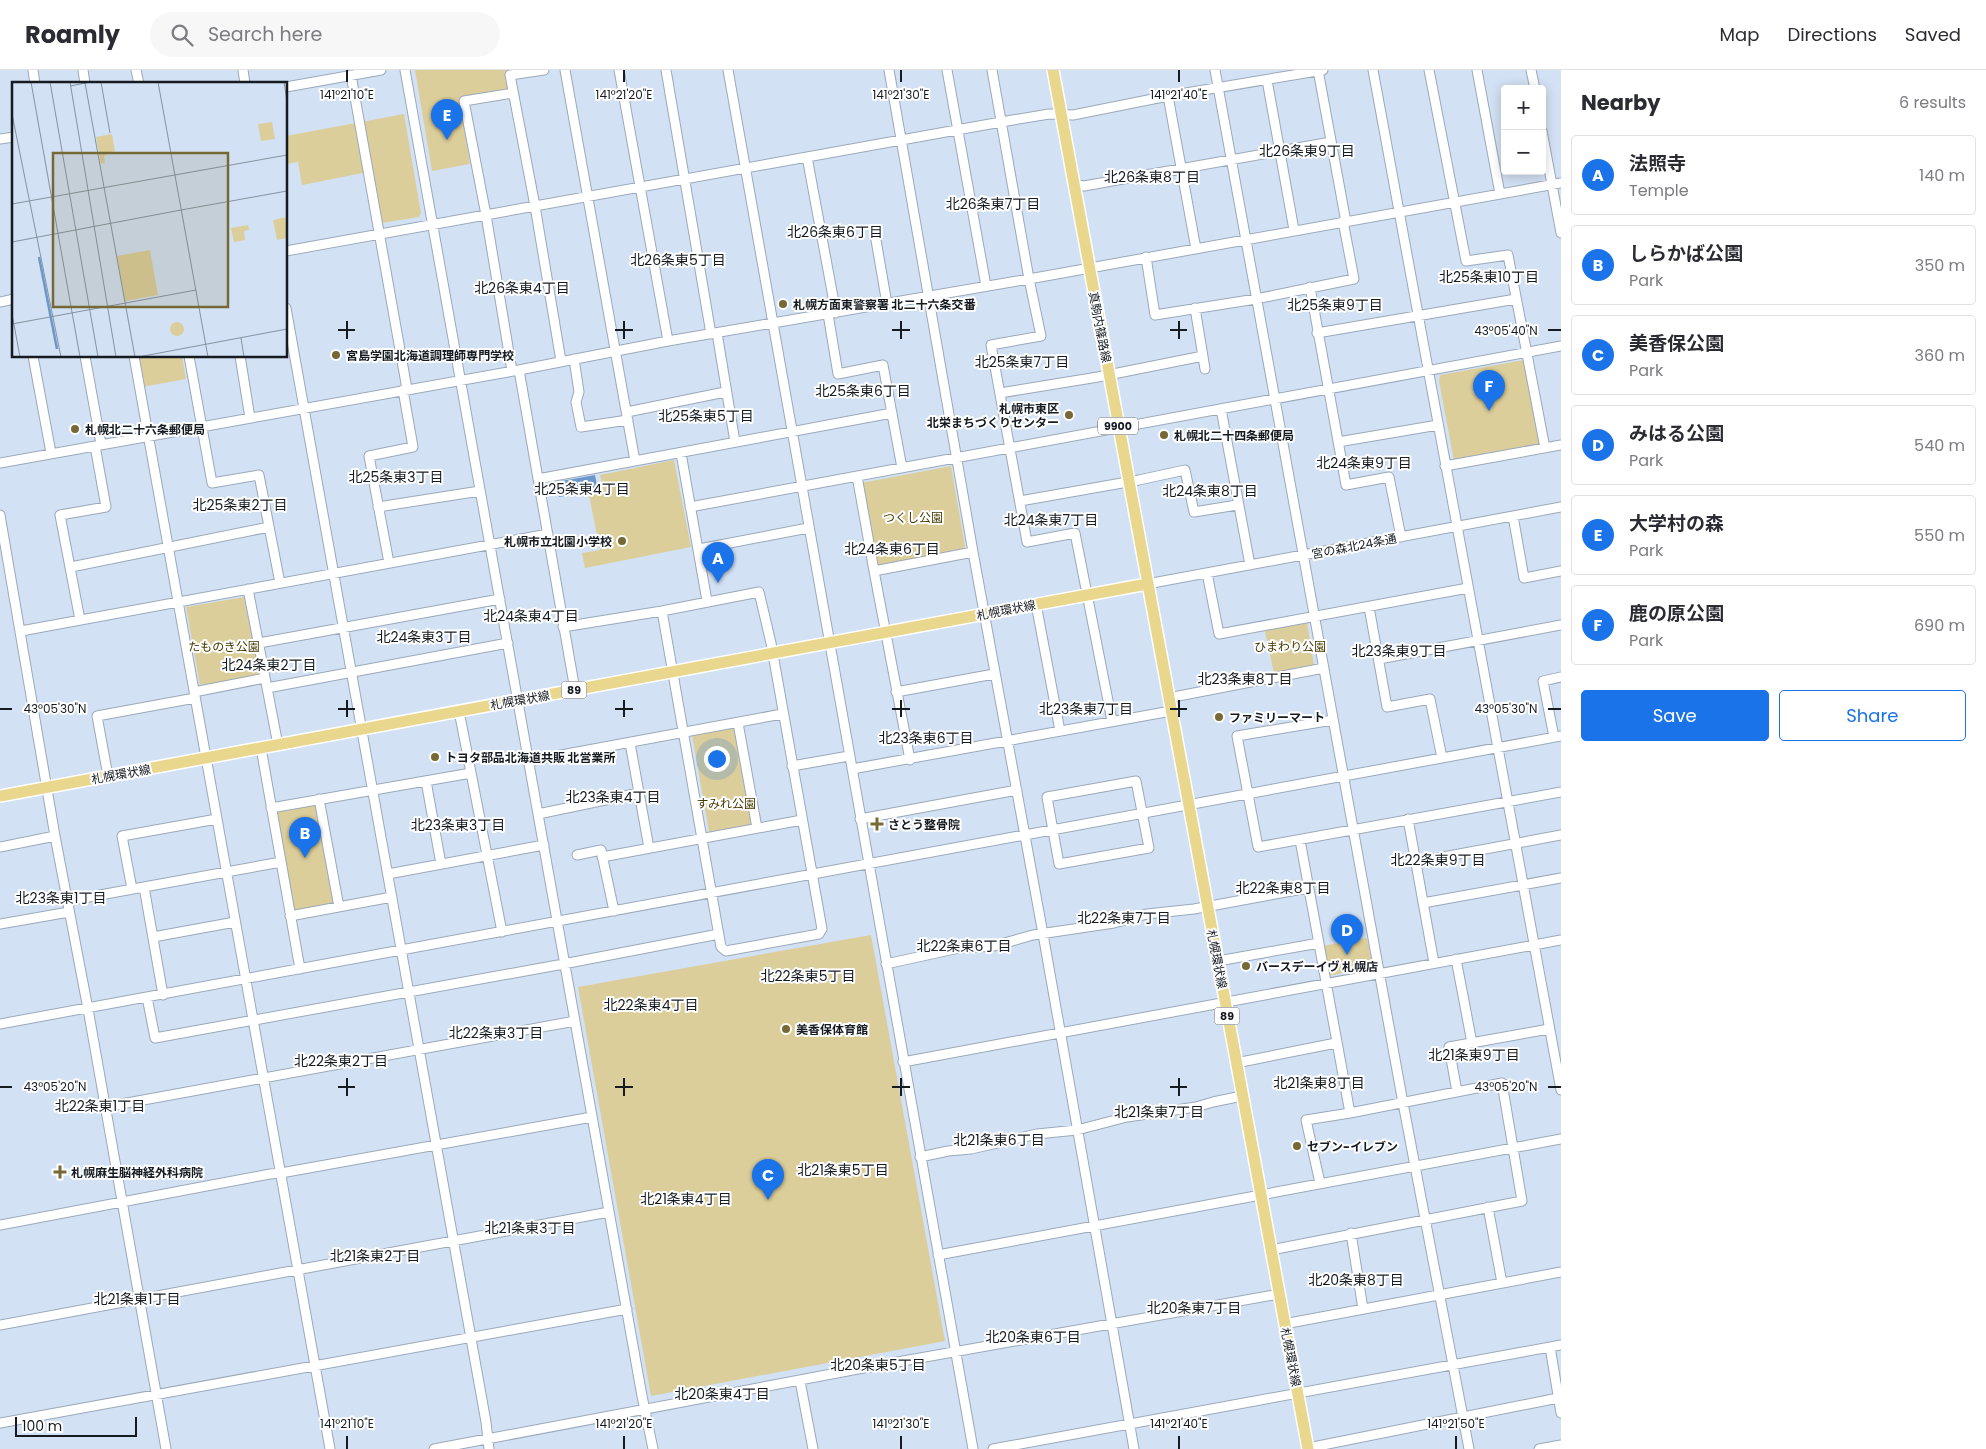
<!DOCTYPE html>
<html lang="en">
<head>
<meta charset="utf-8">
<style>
	body { margin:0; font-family:Poppins,"Noto Sans JP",sans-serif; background:#f7f7f7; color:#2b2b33 }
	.controls { position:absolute; right:15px; top:15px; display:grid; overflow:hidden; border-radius:5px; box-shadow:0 2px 12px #0003 }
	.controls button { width:45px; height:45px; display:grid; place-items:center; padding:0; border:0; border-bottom:1px solid #e1e1e2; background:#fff; color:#2b2b33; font:25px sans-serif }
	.scale { position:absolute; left:15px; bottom:12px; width:122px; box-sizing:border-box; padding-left:5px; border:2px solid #151b21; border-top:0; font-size:14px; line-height:18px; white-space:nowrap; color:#151b21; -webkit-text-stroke:4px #fff; paint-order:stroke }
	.you { position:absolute; left:716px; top:688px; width:18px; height:18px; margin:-12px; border:4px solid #fff; border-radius:50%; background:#1a73e8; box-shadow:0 0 0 8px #1a73e833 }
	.badge { display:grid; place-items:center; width:32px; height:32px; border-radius:50%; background:#1a73e8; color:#fff; font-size:16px; font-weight:700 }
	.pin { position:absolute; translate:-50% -41px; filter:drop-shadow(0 1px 2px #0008) }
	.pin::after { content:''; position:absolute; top:26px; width:18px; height:15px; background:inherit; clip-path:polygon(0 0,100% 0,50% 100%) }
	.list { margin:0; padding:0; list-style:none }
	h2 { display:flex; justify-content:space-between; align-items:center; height:65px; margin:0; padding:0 20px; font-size:21px }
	h2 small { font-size:16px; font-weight:400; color:#7c7c81 }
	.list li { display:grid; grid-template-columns:32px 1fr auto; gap:15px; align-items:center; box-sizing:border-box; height:80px; margin:0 10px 10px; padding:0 10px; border:1px solid #e1e1e2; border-radius:5px }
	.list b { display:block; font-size:19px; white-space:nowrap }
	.list p { margin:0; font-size:16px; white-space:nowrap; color:#7c7c81 }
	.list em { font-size:16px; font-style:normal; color:#7c7c81 }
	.actions { display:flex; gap:10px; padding:15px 20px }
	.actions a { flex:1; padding:11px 0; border:1px solid #1a73e8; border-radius:5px; text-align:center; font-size:18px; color:#1a73e8 }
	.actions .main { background:#1a73e8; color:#fff }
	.icon { flex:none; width:28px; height:28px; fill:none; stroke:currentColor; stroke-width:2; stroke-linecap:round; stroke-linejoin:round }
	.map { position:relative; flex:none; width:1561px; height:1379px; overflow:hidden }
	header { display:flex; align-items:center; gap:30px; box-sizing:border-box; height:70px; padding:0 25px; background:#fff; border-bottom:1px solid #e1e1e2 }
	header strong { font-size:24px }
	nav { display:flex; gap:28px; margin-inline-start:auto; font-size:18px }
	.search { width:350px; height:45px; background:#f7f7f7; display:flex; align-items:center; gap:12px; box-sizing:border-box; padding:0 18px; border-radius:28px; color:#7c7c81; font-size:19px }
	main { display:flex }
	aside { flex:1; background:#fff }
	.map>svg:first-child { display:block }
	.green { fill:#dcce9a }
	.water { fill:#6b97cb }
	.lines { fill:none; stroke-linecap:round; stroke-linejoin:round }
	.minor-casing { stroke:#9aa9ba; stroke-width:11 }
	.major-casing { stroke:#fff; stroke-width:14 }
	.minor { stroke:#fff; stroke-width:9 }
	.major { stroke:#ead78e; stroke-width:11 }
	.ticks { fill:none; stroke:#151b21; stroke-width:2 }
	.poi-dot { fill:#766936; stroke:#fff; stroke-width:2 }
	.labels { text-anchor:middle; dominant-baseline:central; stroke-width:4; stroke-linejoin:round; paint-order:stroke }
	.shield { fill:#fff; stroke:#5b5f64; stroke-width:1 }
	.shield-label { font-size:11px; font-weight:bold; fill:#151b21 }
	.poi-label { font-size:12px; font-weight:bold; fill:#151b21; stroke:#fff; text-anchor:start }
	.street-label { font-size:12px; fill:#151b21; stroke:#fff }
	.park-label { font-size:12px; fill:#463900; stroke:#fff }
	.neighbourhood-label { font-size:14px; fill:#151b21; stroke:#fff }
	.inset-river { fill:none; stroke:#6b97cb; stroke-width:2.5 }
	.inset-road { fill:none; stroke:#8692a0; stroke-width:1 }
	.view { fill:#766936; fill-opacity:0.15; stroke:#766936; stroke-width:2.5 }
	.inset-edge { fill:none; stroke:#151b21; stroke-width:2.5 }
	.ticks-label { font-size:12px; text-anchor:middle; fill:#151b21; stroke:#fff; stroke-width:4; stroke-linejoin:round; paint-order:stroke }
</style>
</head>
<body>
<header>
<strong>Roamly</strong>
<div class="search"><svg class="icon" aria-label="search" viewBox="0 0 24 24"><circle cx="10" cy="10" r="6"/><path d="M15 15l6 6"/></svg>Search here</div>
<nav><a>Map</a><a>Directions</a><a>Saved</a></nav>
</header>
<main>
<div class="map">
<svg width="1561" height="1379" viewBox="0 0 1561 1379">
	<rect width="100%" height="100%" fill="#d2e1f4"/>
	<!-- green -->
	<path class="green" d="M 415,0 L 507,0 L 510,16 L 507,20 L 459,28 L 470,94 L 432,101 Z
		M 404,44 L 421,143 L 419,147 L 382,153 L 373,101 L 302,115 L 298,92 L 286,94 L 286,66 Z
		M 136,286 L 182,286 L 186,309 L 142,317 Z
		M 1524,290 L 1541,372 L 1539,375 L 1454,391 L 1439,311 L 1440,305 Z
		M 674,390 L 691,477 L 585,498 L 582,483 L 600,480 L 589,425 L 604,422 L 600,405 Z
		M 951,396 L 965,476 L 962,482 L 876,498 L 861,413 Z
		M 244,527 L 260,606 L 200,615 L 186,537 Z
		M 1307,552 L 1314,596 L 1274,603 L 1264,557 Z
		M 730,657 L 734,659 L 751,752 L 750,755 L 709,762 L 692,665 Z
		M 316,733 L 335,835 L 293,842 L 275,740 Z
		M 871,865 L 945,1271 L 651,1326 L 578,917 Z
		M 1367,868 L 1372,893 L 1368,898 L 1327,906 L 1322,876 Z"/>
	<!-- water -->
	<path class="water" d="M 595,405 L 598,420 L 559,427 L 556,412 Z"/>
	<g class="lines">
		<!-- minor casing -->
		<g class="minor-casing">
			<path id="minor" d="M 33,0 L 35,14
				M 83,0 L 85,14
				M 136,0 L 139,14
				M 243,0 L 245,14
				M 405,0 L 642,1326 L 653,1379
				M 544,0 L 510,5 L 535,136 L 561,291
				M 565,0 L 635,391
				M 619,0 L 668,271
				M 666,0 L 711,264
				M 728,0 L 973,1379
				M 889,0 L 973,482 L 1043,864 L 1134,1379
				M 947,0 L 986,216
				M 992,0 L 1029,209 L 1041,266 L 991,275 L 1027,472 L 1075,463 L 1112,651
				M 1215,0 L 1403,1033 L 1469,1379
				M 1318,0 L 1346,152
				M 1373,0 L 1561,1020
				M 1429,0 L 1466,191 L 1508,185 L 1545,378
				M 1477,0 L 1500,124
				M 1531,0 L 1535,19
				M 351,5 L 407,319
				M 1267,10 L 1294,160
				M 286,17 L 381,0
				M 1168,26 L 1196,179
				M 1542,61 L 1561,163
				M 0,69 L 14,67
				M 807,87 L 836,243
				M 1073,114 L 1084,116 L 1331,72
				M 876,170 L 887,234
				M 286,181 L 1001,52 L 1049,44 L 1073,45 L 1168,26 L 1323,0
				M 1146,187 L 1155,245 L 1256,229 L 1354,209 L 1343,151
				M 1310,217 L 1346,415 L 1389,407 L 1401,467
				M 0,232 L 14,229
				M 286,238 L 486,1352 L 489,1379
				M 1195,238 L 1205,299
				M 828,244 L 838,304 L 883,295 L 902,398
				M 717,263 L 735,372
				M 1317,263 L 1516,229
				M 33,286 L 51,383
				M 85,286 L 101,374
				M 134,286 L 330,1379
				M 189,286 L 212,413 L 259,405 L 280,513
				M 240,286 L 250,348
				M 574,289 L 579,322 L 576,332 L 581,357 L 628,350
				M 519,300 L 575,620
				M 512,301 L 486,145 L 464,31 L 513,23
				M 1000,323 L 1098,307 L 1203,286
				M 1221,339 L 1250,495
				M 627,342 L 725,322
				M 1338,372 L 1438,355
				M 681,383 L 707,531
				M 0,393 L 519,300 L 668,271 L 1029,209 L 1561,113
				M 1445,396 L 1561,375
				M 857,406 L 874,501 L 973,482
				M 538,409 L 892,343
				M 1020,431 L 1139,410 L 1185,400 L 1194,442 L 1237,435
				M 378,437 L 480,421
				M 690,437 L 1561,276
				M 0,445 L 55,766 L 88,939 L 166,1379
				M 1513,446 L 1524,508 L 1561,501
				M 699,479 L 808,458
				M 389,493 L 369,386 L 413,377 L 403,320
				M 71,497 L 269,457
				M 874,501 L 910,690
				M 1207,503 L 1219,564 L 1468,518
				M 1147,514 L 1561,437
				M 248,519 L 278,675
				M 1036,534 L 1060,661
				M 1369,537 L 1387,637 L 1430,629 L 1442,688
				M 80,550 L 60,445 L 106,437 L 95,376
				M 563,557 L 662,541 L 759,522 L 771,573 L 822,859 L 819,864 L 726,881 L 721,877 L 662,541
				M 21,561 L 548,464
				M 259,573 L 500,529
				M 1379,589 L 1561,555
				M 267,618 L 508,573
				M 194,622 L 265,608
				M 896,622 L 994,604
				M 1168,628 L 1324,598
				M 459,641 L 502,862
				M 1333,650 L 1237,666 L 1258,777 L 1561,722
				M 738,653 L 757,758
				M 1554,667 L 1543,611 L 1561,607
				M 630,673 L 649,778
				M 261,678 L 300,899
				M 529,691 L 782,644
				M 792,696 L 849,686
				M 852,699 L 1171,641
				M 108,706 L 97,646 L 195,628
				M 426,711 L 441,794
				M 1136,711 L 1149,778 L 1059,794 L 1047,727 Z
				M 319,729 L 339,837
				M 271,738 L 471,703
				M 538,744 L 639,723
				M 860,749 L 1017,720
				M 1408,749 L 1434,893
				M 0,777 L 55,766
				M 577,785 L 601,780 L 614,841
				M 602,787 L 802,750
				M 1416,792 L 1561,765
				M 388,804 L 544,775
				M 144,817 L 163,925
				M 132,819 L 122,766 L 217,749
				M 67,831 L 281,792
				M 1423,833 L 1561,808
				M 290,846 L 392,827
				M 0,854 L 69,842
				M 153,867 L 235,852
				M 1456,889 L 1472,973
				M 1218,891 L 1319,873
				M 886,894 L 959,878 L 994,876 L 1033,865 L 1114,853 L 1147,844 L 1194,839 L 1308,818
				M 147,927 L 155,968 L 558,895 L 719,864
				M 0,954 L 1561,666
				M 903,992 L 1561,870
				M 1236,993 L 1336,973
				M 1457,1022 L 1449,977 L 1549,959
				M 105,1037 L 575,951
				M 920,1087 L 948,1081 L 971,1079 L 1037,1064 L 1077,1060 L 1127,1047 L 1196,1037 L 1213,1032 L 1242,1026
				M 1320,1113 L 1306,1050 L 1350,1043
				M 1488,1137 L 1502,1213
				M 0,1155 L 270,1104 L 281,1103 L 592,1047
				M 1351,1163 L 1363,1239
				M 1271,1180 L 1522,1131 L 1502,1013 L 1350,1043 L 1300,770
				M 938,1185 L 1561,1069
				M 1284,1254 L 1561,1202
				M 0,1255 L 609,1142
				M 1550,1277 L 1561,1343
				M 800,1311 L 813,1379
				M 0,1353 L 627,1239
				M 1308,1378 L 1558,1328
				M 434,1379 L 858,1299 L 1279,1224
				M 993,1379 L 1561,1275
				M 1539,1379 L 1561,1375"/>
		</g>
		<!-- major casing -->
		<g class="major-casing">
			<path id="major" d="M 1053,0 L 1308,1379
				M 0,726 L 1147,514"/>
		</g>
		<!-- minor -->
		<use href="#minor" class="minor"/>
		<!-- major -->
		<use href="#major" class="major"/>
	</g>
	<!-- ticks -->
	<path class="ticks" d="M 347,0 L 347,12M 624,0 L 624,12M 901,0 L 901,12M 1179,0 L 1179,12M 347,251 L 347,269M 624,251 L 624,269M 901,251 L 901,269M 1179,251 L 1179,269M 338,260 L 355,260M 615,260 L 633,260M 892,260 L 910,260M 1170,260 L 1187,260M 1548,260 L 1561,260M 347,630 L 347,647M 624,630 L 624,647M 901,630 L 901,647M 1179,630 L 1179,647M 0,639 L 12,639M 338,639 L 355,639M 615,639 L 633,639M 892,639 L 910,639M 1170,639 L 1187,639M 1548,639 L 1561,639M 347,1008 L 347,1026M 624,1008 L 624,1026M 901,1008 L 901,1026M 1179,1008 L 1179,1026M 0,1017 L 12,1017M 338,1017 L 355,1017M 615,1017 L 633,1017M 892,1017 L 910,1017M 1170,1017 L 1187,1017M 1548,1017 L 1561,1017M 347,1366 L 347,1379M 624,1366 L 624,1379M 901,1366 L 901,1379M 1179,1366 L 1179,1379M 1456,1366 L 1456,1379"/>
	<!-- markers -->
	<g class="poi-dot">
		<circle cx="783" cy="234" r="5"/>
		<circle cx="336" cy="285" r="5"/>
		<circle cx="1069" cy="345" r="5"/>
		<circle cx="75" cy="359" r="5"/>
		<circle cx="1164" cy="365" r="5"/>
		<circle cx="622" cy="471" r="5"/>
		<circle cx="1219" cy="647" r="5"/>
		<circle cx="435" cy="687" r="5"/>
		<path d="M874.5 746.5h5v5h5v5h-5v5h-5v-5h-5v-5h5z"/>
		<circle cx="1246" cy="896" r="5"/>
		<circle cx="786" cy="959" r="5"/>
		<circle cx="1297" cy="1076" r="5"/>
		<path d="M57.5 1094.5h5v5h5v5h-5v5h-5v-5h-5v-5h5z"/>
	</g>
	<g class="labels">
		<!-- shield labels -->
		<g class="shield">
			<rect x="1098" y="347.5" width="40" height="17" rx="4"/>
			<rect x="561.5" y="611.5" width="25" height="17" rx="4"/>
			<rect x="1214.5" y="937.5" width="25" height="17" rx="4"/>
		</g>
		<g class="shield-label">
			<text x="1118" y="356">9900</text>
			<text x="574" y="620">89</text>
			<text x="1227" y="946">89</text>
		</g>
		<!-- poi labels -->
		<g class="poi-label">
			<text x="793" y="234">札幌方面東警察署 北二十六条交番</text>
			<text x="346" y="285">宮島学園北海道調理師専門学校</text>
			<text x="1059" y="338" text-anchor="end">札幌市東区<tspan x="1059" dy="14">北栄まちづくりセンター</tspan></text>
			<text x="85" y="359">札幌北二十六条郵便局</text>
			<text x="1174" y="365">札幌北二十四条郵便局</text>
			<text x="612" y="471" text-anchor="end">札幌市立北園小学校</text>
			<text x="1229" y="647">ファミリーマート</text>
			<text x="445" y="687">トヨタ部品北海道共販 北営業所</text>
			<text x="888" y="754">さとう整骨院</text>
			<text x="1256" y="896">バースデーイヴ 札幌店</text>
			<text x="796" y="959">美香保体育館</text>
			<text x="1307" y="1076">セブン-イレブン</text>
			<text x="71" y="1102">札幌麻生脳神経外科病院</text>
		</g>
		<!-- street labels -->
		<g class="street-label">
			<text transform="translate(1100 257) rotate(79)">真駒内篠路線</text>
			<text transform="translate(1354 476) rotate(-11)">宮の森北24条通</text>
			<text transform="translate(1006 540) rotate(-11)">札幌環状線</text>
			<text transform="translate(520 630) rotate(-10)">札幌環状線</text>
			<text transform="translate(121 704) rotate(-10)">札幌環状線</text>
			<text transform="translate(1217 889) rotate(79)">札幌環状線</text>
			<text transform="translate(1291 1287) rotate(79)">札幌環状線</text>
		</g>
		<!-- park labels -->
		<g class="park-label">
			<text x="913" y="447">つくし公園</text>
			<text x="224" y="576">たものき公園</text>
			<text x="1290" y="576">ひまわり公園</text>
			<text x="726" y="733">すみれ公園</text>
		</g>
		<!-- neighbourhood labels -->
		<g class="neighbourhood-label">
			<text x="1307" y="81">北26条東9丁目</text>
			<text x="1152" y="107">北26条東8丁目</text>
			<text x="993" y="134">北26条東7丁目</text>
			<text x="835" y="162">北26条東6丁目</text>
			<text x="678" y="190">北26条東5丁目</text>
			<text x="1489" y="207">北25条東10丁目</text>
			<text x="522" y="218">北26条東4丁目</text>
			<text x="1335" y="235">北25条東9丁目</text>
			<text x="1022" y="292">北25条東7丁目</text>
			<text x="863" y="321">北25条東6丁目</text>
			<text x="706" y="346">北25条東5丁目</text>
			<text x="1364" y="393">北24条東9丁目</text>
			<text x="396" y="407">北25条東3丁目</text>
			<text x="582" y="419">北25条東4丁目</text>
			<text x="1210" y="421">北24条東8丁目</text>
			<text x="240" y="435">北25条東2丁目</text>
			<text x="1051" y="450">北24条東7丁目</text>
			<text x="892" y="479">北24条東6丁目</text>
			<text x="531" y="546">北24条東4丁目</text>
			<text x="424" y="567">北24条東3丁目</text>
			<text x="1399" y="581">北23条東9丁目</text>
			<text x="269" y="595">北24条東2丁目</text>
			<text x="1245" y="609">北23条東8丁目</text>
			<text x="1086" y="639">北23条東7丁目</text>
			<text x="926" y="668">北23条東6丁目</text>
			<text x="613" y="727">北23条東4丁目</text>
			<text x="458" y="755">北23条東3丁目</text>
			<text x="1438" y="790">北22条東9丁目</text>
			<text x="1283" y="818">北22条東8丁目</text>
			<text x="61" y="828">北23条東1丁目</text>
			<text x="1124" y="848">北22条東7丁目</text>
			<text x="964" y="876">北22条東6丁目</text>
			<text x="808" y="906">北22条東5丁目</text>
			<text x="651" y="935">北22条東4丁目</text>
			<text x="496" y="963">北22条東3丁目</text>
			<text x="1474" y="985">北21条東9丁目</text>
			<text x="341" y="991">北22条東2丁目</text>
			<text x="1319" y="1013">北21条東8丁目</text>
			<text x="100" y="1036">北22条東1丁目</text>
			<text x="1159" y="1042">北21条東7丁目</text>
			<text x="999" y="1070">北21条東6丁目</text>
			<text x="843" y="1100">北21条東5丁目</text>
			<text x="686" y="1129">北21条東4丁目</text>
			<text x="530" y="1158">北21条東3丁目</text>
			<text x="375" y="1186">北21条東2丁目</text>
			<text x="1356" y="1210">北20条東8丁目</text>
			<text x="137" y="1229">北21条東1丁目</text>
			<text x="1194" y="1238">北20条東7丁目</text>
			<text x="1033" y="1267">北20条東6丁目</text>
			<text x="878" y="1295">北20条東5丁目</text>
			<text x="722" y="1324">北20条東4丁目</text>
		</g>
	</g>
	<!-- overview -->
	<g transform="translate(12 12)">
		<rect width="275" height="275" fill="#d2e1f4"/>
		<path d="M 260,40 L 263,57 L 249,59 L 246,42 ZM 100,52 L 103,69 L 92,74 L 93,81 L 89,82 L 84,55 ZM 275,135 L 275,156 L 265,158 L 261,138 ZM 236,143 L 237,148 L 232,149 L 233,158 L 222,160 L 219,146 ZM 138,168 L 146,213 L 113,219 L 105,174 ZM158 247a7 7 0 1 1 14 0a7 7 0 1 1-14 0Z" fill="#dcce9a"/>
		<path class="inset-river" d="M 27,175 L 45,267"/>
		<path class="inset-road" d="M 19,0 L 68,275M 38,0 L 86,275M 58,0 L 104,275M 89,0 L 98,51M 146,0 L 196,275M 272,0 L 275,19M 73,1 L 123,275M 58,4 L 79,0M 0,32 L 49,275M 0,122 L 275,73M 169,128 L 275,109M 0,160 L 169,128M 0,232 L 8,275M 0,242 L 184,208M 229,256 L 232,275M 126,275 L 275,247"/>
		<path class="view" d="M 41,71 L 216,71 L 216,225 L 41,225 Z"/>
		<rect width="275" height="275" class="inset-edge"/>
	</g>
	<g class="ticks-label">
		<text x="347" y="29">141°21'10"E</text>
		<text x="624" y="29">141°21'20"E</text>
		<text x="901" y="29">141°21'30"E</text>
		<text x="1179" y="29">141°21'40"E</text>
		<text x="1506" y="265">43°05'40"N</text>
		<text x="55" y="643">43°05'30"N</text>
		<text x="1506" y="643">43°05'30"N</text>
		<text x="55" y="1021">43°05'20"N</text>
		<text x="1506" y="1021">43°05'20"N</text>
		<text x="347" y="1358">141°21'10"E</text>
		<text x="624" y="1358">141°21'20"E</text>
		<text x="901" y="1358">141°21'30"E</text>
		<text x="1179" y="1358">141°21'40"E</text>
		<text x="1456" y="1358">141°21'50"E</text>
	</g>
</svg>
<div class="controls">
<button>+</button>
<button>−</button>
</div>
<div class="scale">100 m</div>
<div class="you"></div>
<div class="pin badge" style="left:718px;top:513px">A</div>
<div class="pin badge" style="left:305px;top:788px">B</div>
<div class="pin badge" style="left:768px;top:1130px">C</div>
<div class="pin badge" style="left:1347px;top:885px">D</div>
<div class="pin badge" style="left:447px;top:70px">E</div>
<div class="pin badge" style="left:1489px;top:341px">F</div>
</div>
<aside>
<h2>Nearby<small>6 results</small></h2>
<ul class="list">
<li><span class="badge">A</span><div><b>法照寺</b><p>Temple</p></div><em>140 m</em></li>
<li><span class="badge">B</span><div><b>しらかば公園</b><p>Park</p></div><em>350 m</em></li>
<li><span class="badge">C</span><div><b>美香保公園</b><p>Park</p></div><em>360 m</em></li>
<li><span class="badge">D</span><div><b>みはる公園</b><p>Park</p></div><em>540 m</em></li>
<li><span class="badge">E</span><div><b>大学村の森</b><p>Park</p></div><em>550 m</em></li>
<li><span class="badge">F</span><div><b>鹿の原公園</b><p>Park</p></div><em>690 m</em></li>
</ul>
<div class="actions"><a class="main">Save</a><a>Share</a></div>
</aside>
</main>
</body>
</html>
